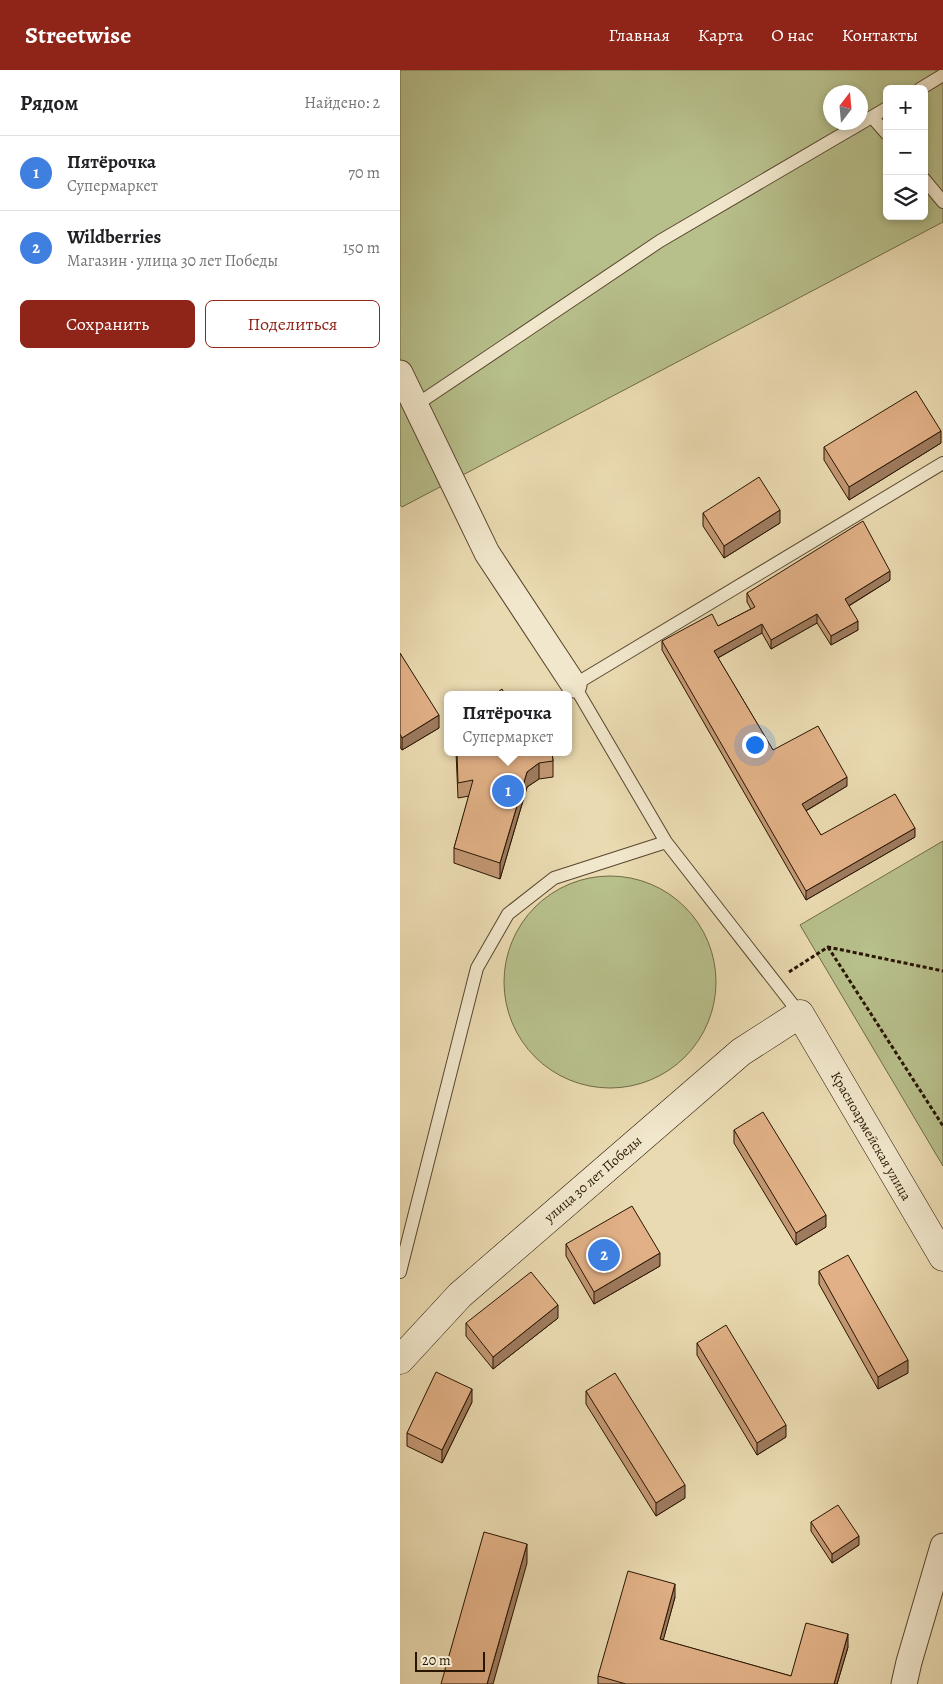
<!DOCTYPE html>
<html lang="ru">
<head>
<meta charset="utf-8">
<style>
	body { margin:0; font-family:Alegreya,serif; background:#f2f2f2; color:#202124 }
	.controls { position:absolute; right:15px; top:15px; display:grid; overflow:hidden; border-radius:8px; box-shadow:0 2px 8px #0003 }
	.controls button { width:45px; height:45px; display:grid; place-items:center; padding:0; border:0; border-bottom:1px solid #e0e0e0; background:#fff; color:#202124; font:25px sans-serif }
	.compass { position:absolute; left:423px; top:15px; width:45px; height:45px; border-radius:50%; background:#fff; box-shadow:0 2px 8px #0003; rotate:16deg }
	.scale { position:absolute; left:15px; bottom:12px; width:70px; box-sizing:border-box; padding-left:5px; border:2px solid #281502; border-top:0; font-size:14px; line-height:18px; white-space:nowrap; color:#281502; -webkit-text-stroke:4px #f1e7cc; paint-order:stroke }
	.you { position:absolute; left:354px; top:674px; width:18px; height:18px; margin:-12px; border:4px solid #fff; border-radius:50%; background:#1a73e8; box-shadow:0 0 0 8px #1a73e833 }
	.badge { display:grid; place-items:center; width:32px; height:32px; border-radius:50%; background:#8f2418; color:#fff; font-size:16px; font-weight:700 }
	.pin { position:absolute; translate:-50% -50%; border:2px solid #fff; box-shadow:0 1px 5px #0006 }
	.popup { position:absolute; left:44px; top:621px; width:128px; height:65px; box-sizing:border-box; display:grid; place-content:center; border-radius:8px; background:#fff; filter:drop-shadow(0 1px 4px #0005); font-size:16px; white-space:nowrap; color:#757577 }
	.popup b { font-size:19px; color:#202124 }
	.popup::after { content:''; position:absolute; left:50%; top:100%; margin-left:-10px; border:10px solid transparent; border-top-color:#fff }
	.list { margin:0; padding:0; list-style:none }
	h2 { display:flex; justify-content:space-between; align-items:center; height:65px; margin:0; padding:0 20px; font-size:21px }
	h2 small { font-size:16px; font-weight:400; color:#757577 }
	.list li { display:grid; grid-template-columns:32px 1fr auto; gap:15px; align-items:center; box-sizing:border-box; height:75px; padding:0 20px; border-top:1px solid #e0e0e0 }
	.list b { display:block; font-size:19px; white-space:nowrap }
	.list p { margin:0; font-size:16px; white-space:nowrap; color:#757577 }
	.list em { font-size:16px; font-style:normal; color:#757577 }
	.actions { display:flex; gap:10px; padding:15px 20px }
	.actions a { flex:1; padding:11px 0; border:1px solid #8f2418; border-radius:8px; text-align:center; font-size:18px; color:#8f2418 }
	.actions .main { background:#8f2418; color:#fff }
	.icon { flex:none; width:28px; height:28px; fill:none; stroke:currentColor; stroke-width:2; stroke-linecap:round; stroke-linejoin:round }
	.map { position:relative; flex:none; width:543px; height:1614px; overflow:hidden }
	header { display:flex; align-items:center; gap:30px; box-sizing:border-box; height:70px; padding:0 25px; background:#8f2418; color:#fff }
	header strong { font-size:24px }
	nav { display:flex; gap:28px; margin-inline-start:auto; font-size:18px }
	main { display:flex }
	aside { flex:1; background:#fff }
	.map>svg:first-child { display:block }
	.green { fill:#b7bf8b; stroke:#706a46; fill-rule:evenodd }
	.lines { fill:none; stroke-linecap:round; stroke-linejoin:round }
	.service-casing { stroke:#58462e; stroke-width:14 }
	.minor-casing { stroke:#58462e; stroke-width:27 }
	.secondary-casing { stroke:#281502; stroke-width:29 }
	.path { stroke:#281502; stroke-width:3; stroke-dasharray:4 2.5; stroke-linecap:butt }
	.service { stroke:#f1e7cc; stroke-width:12 }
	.minor { stroke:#f1e7cc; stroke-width:25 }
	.secondary { stroke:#f1e7cc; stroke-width:28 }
	.wall { fill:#c29773; stroke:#281502 }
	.shaded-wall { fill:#9e7b5e; stroke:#281502 }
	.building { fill:#e1b086; stroke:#281502 }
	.labels { text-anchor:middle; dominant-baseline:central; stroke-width:4; stroke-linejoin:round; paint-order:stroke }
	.street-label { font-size:14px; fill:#281502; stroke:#f1e7cc }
</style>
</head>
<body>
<header>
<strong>Streetwise</strong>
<nav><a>Главная</a><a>Карта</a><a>О нас</a><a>Контакты</a></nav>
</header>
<main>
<aside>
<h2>Рядом<small>Найдено: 2</small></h2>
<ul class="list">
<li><span class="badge" style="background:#3f7fe0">1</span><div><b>Пятёрочка</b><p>Супермаркет</p></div><em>70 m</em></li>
<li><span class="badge" style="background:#3f7fe0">2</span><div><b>Wildberries</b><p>Магазин · улица 30 лет Победы</p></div><em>150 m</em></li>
</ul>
<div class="actions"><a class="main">Сохранить</a><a>Поделиться</a></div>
</aside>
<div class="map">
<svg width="543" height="1614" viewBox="0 0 543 1614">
	<rect width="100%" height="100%" fill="#eadab1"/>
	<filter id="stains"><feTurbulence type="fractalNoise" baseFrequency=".004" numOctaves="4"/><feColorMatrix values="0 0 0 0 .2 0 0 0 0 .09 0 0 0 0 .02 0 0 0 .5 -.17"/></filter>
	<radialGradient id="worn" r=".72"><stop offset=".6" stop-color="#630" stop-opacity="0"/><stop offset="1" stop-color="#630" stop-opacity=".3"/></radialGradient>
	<!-- green -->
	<path class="green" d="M 0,0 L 543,0 L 543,152 L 2,437 L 0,435 ZM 487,19 L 524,19 L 524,146 L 487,146 ZM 430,22 L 460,22 L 460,52 L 430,52 Z
		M 543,771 L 543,1096 L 400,855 Z
		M104 912a106 106 0 1 1 212 0a106 106 0 1 1-212 0Z"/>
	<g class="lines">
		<!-- service casing -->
		<g class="service-casing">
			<path id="service" d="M 520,19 L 543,5
				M 472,47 L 487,64
				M 524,109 L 543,132
				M 16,335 L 260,171 L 487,38
				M 266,772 L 174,615 L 543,393
				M 0,1202 L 77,898 L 108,844 L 154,808 L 266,772 L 400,944"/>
		</g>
		<!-- minor casing -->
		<g class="minor-casing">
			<path id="minor" d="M 0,303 L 87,483 L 174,615
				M 504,1614 L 509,1592 L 543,1476"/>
		</g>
		<!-- secondary casing -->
		<g class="secondary-casing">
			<path id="secondary" d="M 0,1290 L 60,1225 L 341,982 L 400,944 L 543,1187"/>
		</g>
		<!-- path -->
		<path class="path" d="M 428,877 L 543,1056
			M 389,902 L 428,877 L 543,901"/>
		<!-- service -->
		<use href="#service" class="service"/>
		<!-- minor -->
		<use href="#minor" class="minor"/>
		<!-- secondary -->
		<use href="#secondary" class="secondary"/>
	</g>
	<!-- wall -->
	<path class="wall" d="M 541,373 L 449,430 L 424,390 L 424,377 Z
		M 303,443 L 380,453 L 324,488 L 303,456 Z
		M 490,510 L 449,536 L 458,560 L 431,575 L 417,553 L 371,579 L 362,563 L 318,588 L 373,680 L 447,716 L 406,741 L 421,765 L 515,767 L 406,830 L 262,580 L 262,571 L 318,556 L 351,539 L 347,532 L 347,523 Z
		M 0,583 L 39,658 L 2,680 L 0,677 Z
		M 56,682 L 152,682 L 153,691 L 153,707 L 139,709 L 127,717 L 100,809 L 54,793 L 54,778 L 69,726 L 58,728 Z
		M 334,1060 L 426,1157 L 396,1175 L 334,1073 Z
		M 166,1174 L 260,1196 L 194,1234 L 166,1186 Z
		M 419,1201 L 508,1303 L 478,1319 L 419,1214 Z
		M 158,1248 L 93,1299 L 66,1266 L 66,1253 Z
		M 297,1273 L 386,1367 L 357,1385 L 297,1285 Z
		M 186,1321 L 285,1428 L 256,1446 L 186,1334 Z
		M 72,1332 L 42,1393 L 7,1376 L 7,1363 Z
		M 411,1452 L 459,1475 L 432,1493 L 411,1461 Z
		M 275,1527 L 263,1570 L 391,1606 L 448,1577 L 437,1614 L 198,1614 L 198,1606 Z"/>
	<!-- shaded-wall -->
	<path class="shaded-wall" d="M 541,361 L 541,373 L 449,430 L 449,417 Z
		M 380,440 L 380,453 L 324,488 L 324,476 Z
		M 490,501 L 490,510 L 445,538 L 445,529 Z
		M 417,544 L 417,553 L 371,579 L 371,570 Z
		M 458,551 L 458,560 L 431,575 L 431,566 Z
		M 362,554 L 362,563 L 314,590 L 314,581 Z
		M 39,645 L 39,658 L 2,680 L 2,668 Z
		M 139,693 L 139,709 L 127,717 L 100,809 L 100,793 L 127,702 Z
		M 447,707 L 447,716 L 402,743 L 402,734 Z
		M 515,758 L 515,767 L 406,830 L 406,821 Z
		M 426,1145 L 426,1157 L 396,1175 L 396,1163 Z
		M 260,1183 L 260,1196 L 194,1234 L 194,1222 Z
		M 158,1235 L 158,1248 L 93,1299 L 93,1287 Z
		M 508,1290 L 508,1303 L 478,1319 L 478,1307 Z
		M 72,1319 L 72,1332 L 42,1393 L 42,1380 Z
		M 386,1355 L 386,1367 L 357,1385 L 357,1373 Z
		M 285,1415 L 285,1428 L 256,1446 L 256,1433 Z
		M 459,1466 L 459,1475 L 432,1493 L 432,1484 Z
		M 127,1474 L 127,1493 L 93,1614 L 87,1614 Z
		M 275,1514 L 275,1527 L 260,1582 L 260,1569 Z
		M 448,1564 L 448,1577 L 437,1614 L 434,1614 Z"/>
	<!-- building -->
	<path class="building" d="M 516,321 L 541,361 L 449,417 L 424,377 Z
		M 359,407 L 380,440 L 324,476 L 303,443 Z
		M 463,451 L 490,501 L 445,529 L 458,551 L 431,566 L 417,544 L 371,570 L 362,554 L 314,581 L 373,680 L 418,656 L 447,707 L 402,734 L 421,765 L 495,724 L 515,758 L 406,821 L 262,571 L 312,544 L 318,556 L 355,537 L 347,523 Z
		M 0,583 L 39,645 L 2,668 L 0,664 Z
		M 102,619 L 105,625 L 94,625 Z
		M 57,682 L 152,682 L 153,691 L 139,693 L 127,702 L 100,793 L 54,778 L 73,710 L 58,713 Z
		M 363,1042 L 426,1145 L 396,1163 L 334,1060 Z
		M 232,1136 L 260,1183 L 194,1222 L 166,1174 Z
		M 448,1185 L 508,1290 L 478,1307 L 419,1201 Z
		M 131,1202 L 158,1235 L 93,1287 L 66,1253 Z
		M 326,1255 L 386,1355 L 357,1373 L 297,1273 Z
		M 36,1302 L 72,1319 L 42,1380 L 7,1363 Z
		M 215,1303 L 285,1415 L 256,1433 L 186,1321 Z
		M 438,1435 L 459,1466 L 432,1484 L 411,1452 Z
		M 84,1462 L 127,1474 L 87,1614 L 41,1614 Z
		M 228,1501 L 275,1514 L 260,1569 L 391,1606 L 406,1553 L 448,1564 L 434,1614 L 226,1614 L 198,1606 Z"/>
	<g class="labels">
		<!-- street labels -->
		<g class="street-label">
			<text transform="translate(471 1066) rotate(60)">Красноармейская улица</text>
			<text transform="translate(193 1109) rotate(-41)">улица 30 лет Победы</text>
		</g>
	</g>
	<rect width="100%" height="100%" filter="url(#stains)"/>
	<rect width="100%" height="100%" fill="url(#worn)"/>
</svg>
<div class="controls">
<button>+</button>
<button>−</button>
<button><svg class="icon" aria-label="layers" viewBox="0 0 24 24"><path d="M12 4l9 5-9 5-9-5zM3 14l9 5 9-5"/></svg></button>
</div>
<svg class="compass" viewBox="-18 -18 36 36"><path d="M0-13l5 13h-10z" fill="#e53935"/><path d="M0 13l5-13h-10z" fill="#757577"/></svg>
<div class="scale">20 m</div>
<div class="you"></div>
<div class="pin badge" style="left:108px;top:721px;background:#3f7fe0">1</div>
<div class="popup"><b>Пятёрочка</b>Супермаркет</div>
<div class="pin badge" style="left:204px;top:1185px;background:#3f7fe0">2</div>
</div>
</main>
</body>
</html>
